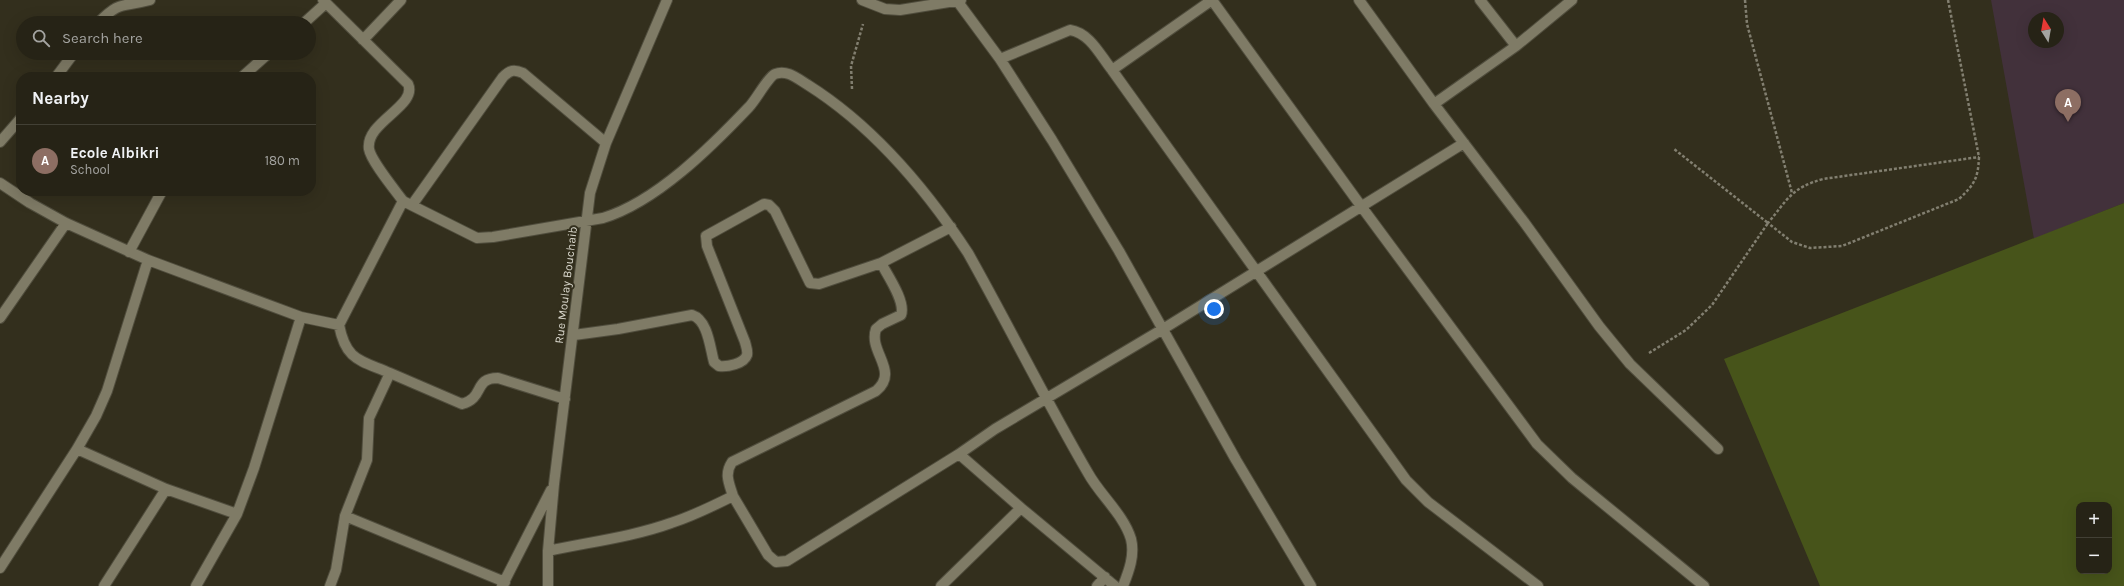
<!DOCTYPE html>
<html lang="en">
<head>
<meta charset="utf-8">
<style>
	body { margin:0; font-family:Karla,sans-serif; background:#2e2b1f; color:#f1f3f6 }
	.controls { position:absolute; right:12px; bottom:12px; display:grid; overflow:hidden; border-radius:8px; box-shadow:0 4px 16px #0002 }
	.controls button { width:36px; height:36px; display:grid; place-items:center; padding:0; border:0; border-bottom:1px solid #424035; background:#262316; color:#f1f3f6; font:20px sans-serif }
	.compass { position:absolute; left:2028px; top:12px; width:36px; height:36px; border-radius:50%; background:#262316; box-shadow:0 4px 16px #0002; rotate:349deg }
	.you { position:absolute; left:1214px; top:309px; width:14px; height:14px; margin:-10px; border:3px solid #fff; border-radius:50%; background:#1a73e8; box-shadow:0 0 0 6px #1a73e833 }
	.badge { display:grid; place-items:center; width:26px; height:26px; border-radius:50%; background:#c1a8f3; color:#fff; font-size:13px; font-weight:700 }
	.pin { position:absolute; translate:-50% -33px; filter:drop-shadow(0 1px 2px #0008) }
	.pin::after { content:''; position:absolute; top:21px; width:14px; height:12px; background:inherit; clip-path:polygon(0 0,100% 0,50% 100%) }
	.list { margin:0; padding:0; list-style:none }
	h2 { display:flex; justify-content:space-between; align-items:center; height:52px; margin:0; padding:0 16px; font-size:17px }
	h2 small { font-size:13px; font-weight:400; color:#a4a4a1 }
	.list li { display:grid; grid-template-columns:26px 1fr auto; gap:12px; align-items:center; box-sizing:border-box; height:72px; padding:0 16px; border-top:1px solid #424035 }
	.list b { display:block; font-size:15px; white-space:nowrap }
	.list p { margin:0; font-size:13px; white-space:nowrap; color:#a4a4a1 }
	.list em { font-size:13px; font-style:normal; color:#a4a4a1 }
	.icon { flex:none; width:22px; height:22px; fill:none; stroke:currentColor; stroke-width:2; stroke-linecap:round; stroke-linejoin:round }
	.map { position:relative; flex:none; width:2124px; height:586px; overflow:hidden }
	.search { position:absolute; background:#262316; box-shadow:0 4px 16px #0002; left:16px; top:16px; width:300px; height:44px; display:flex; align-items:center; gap:10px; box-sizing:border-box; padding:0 14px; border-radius:22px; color:#a4a4a1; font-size:15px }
	.panel { position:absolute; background:#262316; box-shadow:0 4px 16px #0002; left:16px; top:72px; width:300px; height:124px; border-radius:16px }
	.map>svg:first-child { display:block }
	.education { fill:#42313b; fill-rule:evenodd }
	.green { fill:#47541a; fill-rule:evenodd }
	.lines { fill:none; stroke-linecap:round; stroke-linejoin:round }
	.minor-casing { stroke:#504d3d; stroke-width:12 }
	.path { stroke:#827f70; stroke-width:2.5; stroke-dasharray:3 2; stroke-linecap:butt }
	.minor { stroke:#7f7b66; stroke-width:10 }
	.labels { text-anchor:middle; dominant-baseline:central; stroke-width:4; stroke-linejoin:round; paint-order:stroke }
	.street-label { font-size:12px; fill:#d9d7cc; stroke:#332f1d }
</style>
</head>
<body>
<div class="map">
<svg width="2124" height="586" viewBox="0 0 2124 586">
	<rect width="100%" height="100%" fill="#332f1d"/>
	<!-- education -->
	<path class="education" d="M 1991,0 L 2124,0 L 2124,203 L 2034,239 ZM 2034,18 L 2058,18 L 2058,42 L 2034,42 Z"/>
	<!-- green -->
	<path class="green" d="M 2124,203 L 2124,586 L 1820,586 L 1724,359 ZM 2079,505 L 2109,505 L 2109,571 L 2079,571 Z"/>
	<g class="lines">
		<!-- minor casing -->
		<g class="minor-casing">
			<path id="minor" d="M 323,0 L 408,84 C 418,106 365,122 369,149 C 371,161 395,190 403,201
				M 862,0 L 885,9 L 900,10 L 961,0
				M 1212,0 L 1361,206 L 1537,444 L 1572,478 L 1704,586
				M 1359,0 L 1434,104 L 1524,222 L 1599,326 L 1630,364 L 1718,449
				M 1480,0 L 1516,46
				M 958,2 L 1000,59 L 1070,30 C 1090,33 1100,55 1112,70 L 1212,0
				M 98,23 C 121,0 120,8 150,0
				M 304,23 L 326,3
				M 363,40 L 401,0
				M 1000,59 L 1052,140 L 1119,251 L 1236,460 L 1311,586
				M 1112,70 L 1406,480 L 1428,502 L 1538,586
				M 56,77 L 74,53
				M 242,77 L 269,53
				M 1434,104 L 1516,46 L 1572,0
				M 0,142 L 21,118
				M 0,183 L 30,203 L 66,223 L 148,260 L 301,317 L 339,325 L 403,201 L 477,238 L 493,237 L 603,218 C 656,202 711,147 749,107 C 756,100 768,77 775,74 C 787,69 798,79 808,85 C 873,126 926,189 968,253 C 1009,326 1046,401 1088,473 C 1100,495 1124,515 1131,539 C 1135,555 1129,571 1123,586
				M 412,205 L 503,77 C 510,70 514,69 523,73 L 606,143
				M 129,252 L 162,191
				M 0,318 L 66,223
				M 574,335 L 618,329 L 692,315 C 708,320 710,348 714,362 L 719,366 C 727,367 744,364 747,355 C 748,351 746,346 745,342 L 707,246 L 706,236 L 764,204 L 769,205 L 775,211 L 810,283 L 819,284 L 881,263
				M 390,373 L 462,404 C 485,398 473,378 498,378 L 565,399
				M 77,449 L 166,489 L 237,514 L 254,468 L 301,317
				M 733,496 L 768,555 L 776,562 L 787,561 L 959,454
				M 1021,508 L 1115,586
				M 345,516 L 505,582
				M 548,551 C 589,542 632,537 671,523 C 693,516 713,506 733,496 C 729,483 724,474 732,462 L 876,391 C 900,371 868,352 876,329 L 882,324 L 901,315 C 906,302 888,276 881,263 L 951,227
				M 0,568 L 77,449 L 96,416 L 107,391 L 148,260
				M 104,586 L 166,489
				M 196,586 L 237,514
				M 330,586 L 336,570 L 345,516 L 367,460 L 369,418 L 390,373 C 360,360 346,361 339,325
				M 502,586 L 551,490
				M 548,586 L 548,551 L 554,484 L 590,193 L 606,143 L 667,0
				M 941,586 L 1021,508 L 959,454 L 995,429 L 1163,329 L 1464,143
				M 1097,586 L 1105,577"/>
		</g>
		<!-- path -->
		<path class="path" d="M 1745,0 L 1747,24 L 1792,193
			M 1948,0 L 1979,157 C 1978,178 1975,184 1959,199 L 1842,246 L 1810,248 L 1792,242 L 1768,223 C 1788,199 1791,188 1823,179 L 1979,157
			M 852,89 L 851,66 L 863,24
			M 1649,353 L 1686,330 L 1712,305 L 1768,223 L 1674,149"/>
		<!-- minor -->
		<use href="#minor" class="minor"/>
	</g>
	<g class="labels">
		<!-- street labels -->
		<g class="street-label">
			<text transform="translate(566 285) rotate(-83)">Rue Moulay Bouchaib</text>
		</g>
	</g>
</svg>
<div class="controls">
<button>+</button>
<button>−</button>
</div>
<svg class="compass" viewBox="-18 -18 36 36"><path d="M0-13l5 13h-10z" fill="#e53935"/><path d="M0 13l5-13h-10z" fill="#a4a4a1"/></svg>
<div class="you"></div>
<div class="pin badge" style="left:2068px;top:122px;background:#8d6e63">A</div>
<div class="search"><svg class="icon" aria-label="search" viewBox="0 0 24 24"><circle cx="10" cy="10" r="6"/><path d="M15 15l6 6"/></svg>Search here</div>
<section class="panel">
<h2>Nearby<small></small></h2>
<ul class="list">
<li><span class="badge" style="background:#8d6e63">A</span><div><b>Ecole Albikri</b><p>School</p></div><em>180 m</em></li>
</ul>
</section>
</div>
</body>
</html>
